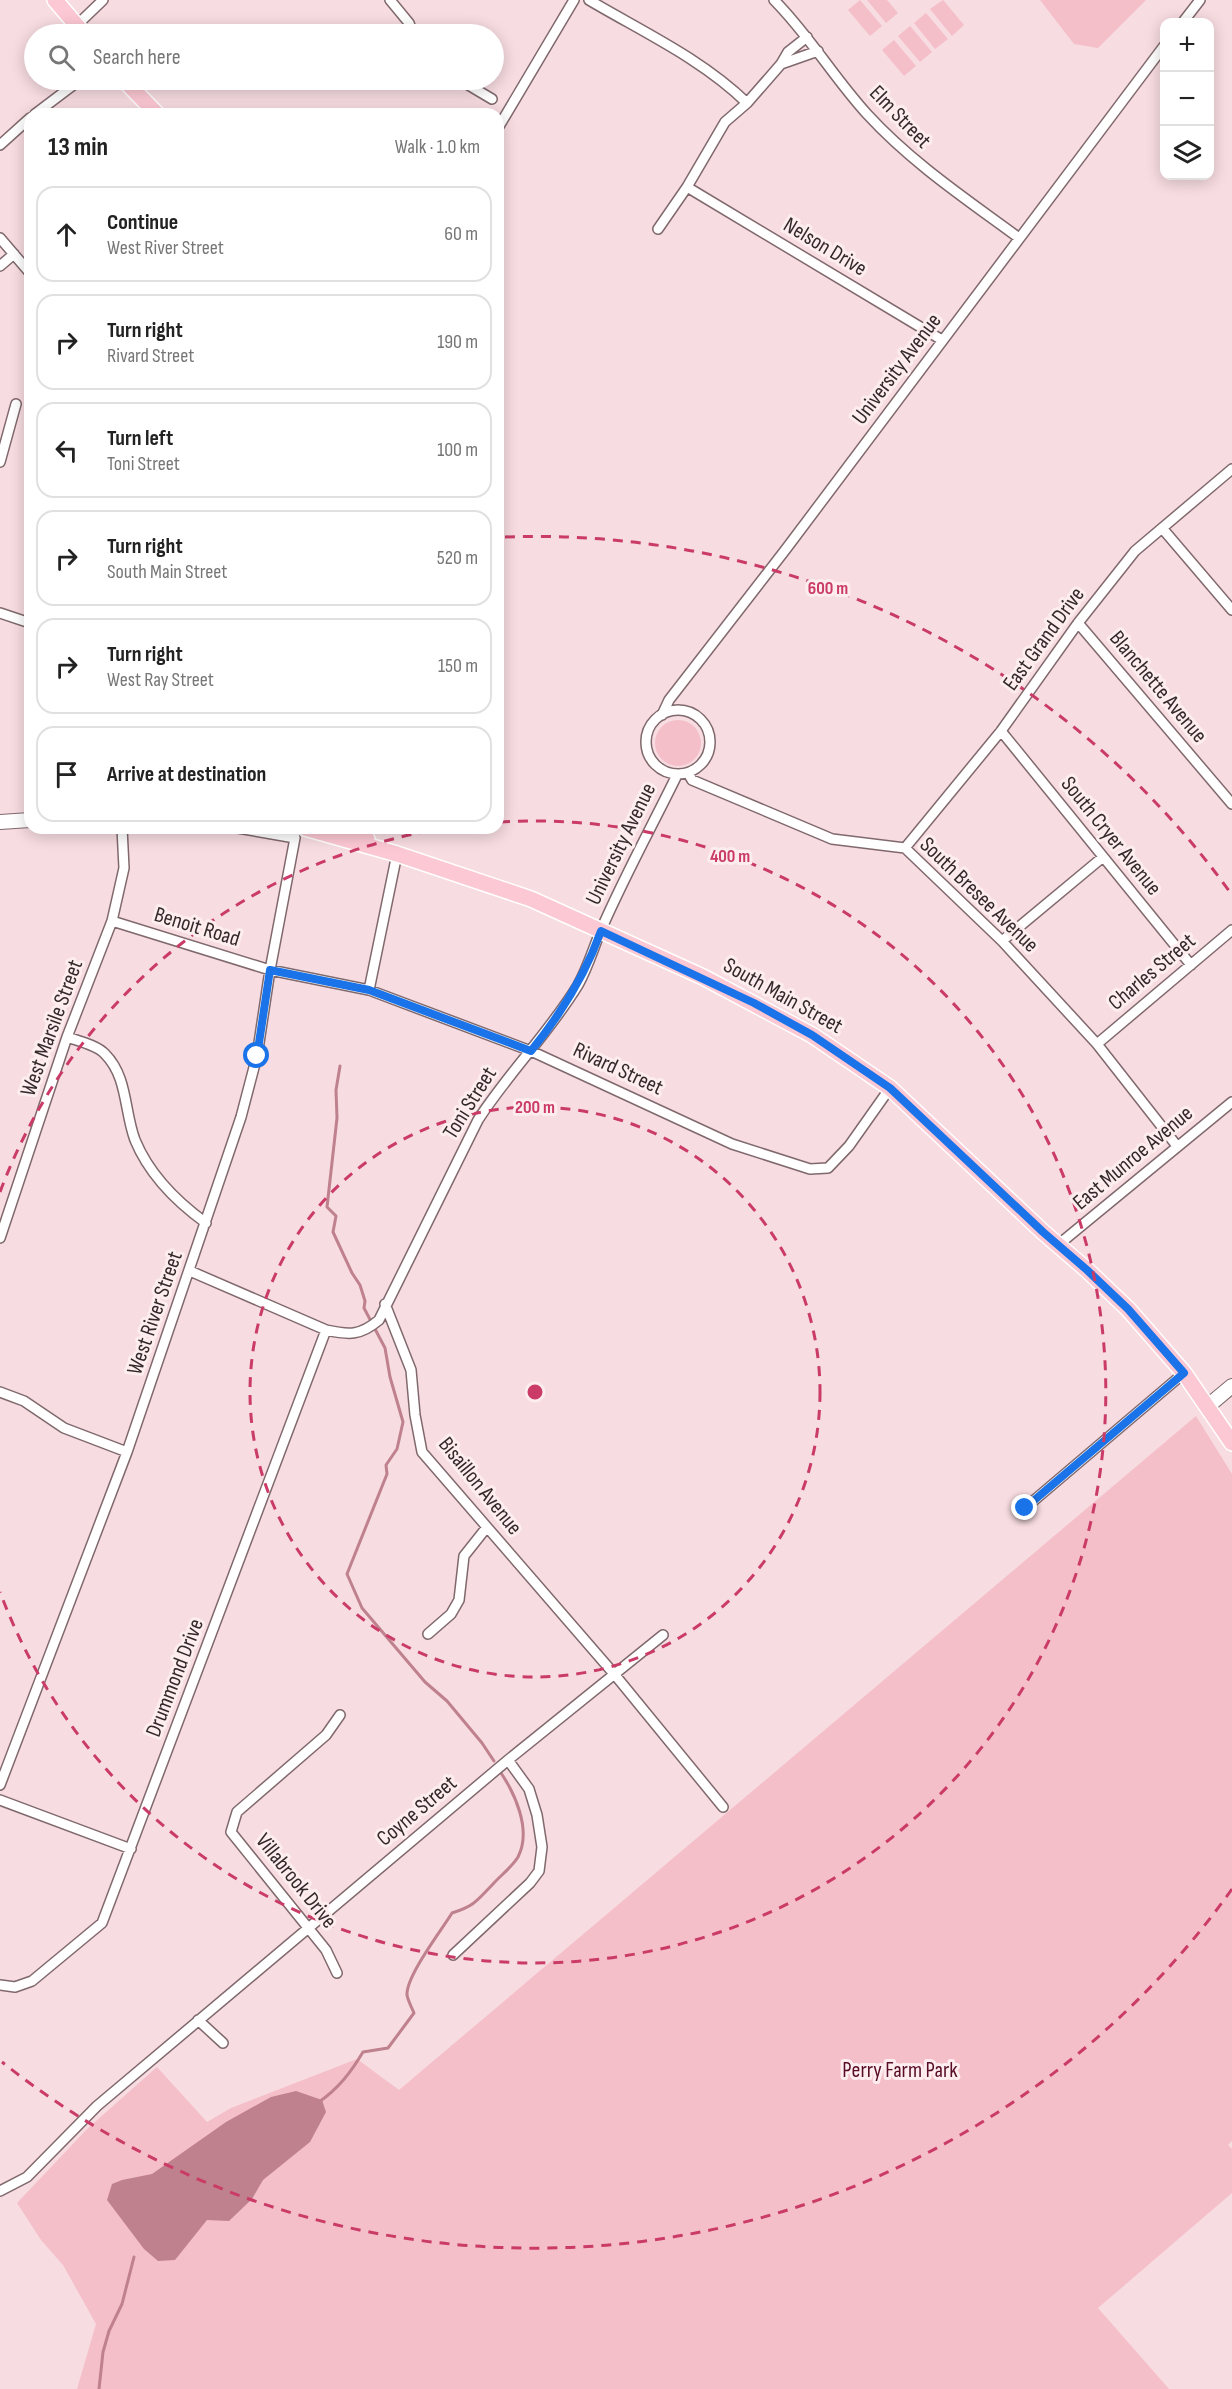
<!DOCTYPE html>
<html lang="en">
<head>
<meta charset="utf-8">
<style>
	body { margin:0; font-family:"Sofia Sans Condensed",sans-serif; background:#f2f2f2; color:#222 }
	.controls { position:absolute; right:18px; top:18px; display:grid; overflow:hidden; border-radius:12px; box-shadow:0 3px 15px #0003 }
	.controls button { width:54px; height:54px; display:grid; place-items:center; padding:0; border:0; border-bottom:2px solid #e0e0e0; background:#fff; color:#222; font:30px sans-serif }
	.stop { position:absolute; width:18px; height:18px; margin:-14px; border:4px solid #1a73e8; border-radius:50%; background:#fff }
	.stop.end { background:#1a73e8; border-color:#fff; box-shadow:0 2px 6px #0008 }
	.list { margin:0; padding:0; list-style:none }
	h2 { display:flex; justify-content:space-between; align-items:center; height:78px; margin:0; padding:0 24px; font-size:26px }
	h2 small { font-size:20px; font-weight:400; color:#767676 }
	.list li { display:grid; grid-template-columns:39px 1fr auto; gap:18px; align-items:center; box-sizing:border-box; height:96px; margin:0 12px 12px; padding:0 12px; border:2px solid #e0e0e0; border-radius:18px }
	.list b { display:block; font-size:22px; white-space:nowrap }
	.list p { margin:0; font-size:20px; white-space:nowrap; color:#767676 }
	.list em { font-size:20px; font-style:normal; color:#767676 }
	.icon { flex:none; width:33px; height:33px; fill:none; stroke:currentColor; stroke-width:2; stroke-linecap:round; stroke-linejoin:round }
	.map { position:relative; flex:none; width:1232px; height:2389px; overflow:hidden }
	.search { position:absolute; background:#fff; box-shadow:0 3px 15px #0003; left:24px; top:24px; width:480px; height:66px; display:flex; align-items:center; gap:15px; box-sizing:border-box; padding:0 21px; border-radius:33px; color:#767676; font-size:22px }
	.panel { position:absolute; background:#fff; box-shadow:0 3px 15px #0003; left:24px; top:108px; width:480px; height:726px; border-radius:18px }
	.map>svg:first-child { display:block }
	.green { fill:#f4bfc8 }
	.water { fill:#bf818d }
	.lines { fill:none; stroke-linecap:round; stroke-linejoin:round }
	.stream { stroke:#bf818d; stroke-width:3 }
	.minor-casing { stroke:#80696d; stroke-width:12 }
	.secondary-casing { stroke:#80696d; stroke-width:16 }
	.primary-casing { stroke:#fff; stroke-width:18 }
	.minor { stroke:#fff; stroke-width:9 }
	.secondary { stroke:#fff; stroke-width:14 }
	.primary { stroke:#fcc8d3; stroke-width:15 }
	.route { stroke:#1a73e8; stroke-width:8 }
	.ring { fill:none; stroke:#ca3c67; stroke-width:3; stroke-dasharray:10 8 }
	.labels { text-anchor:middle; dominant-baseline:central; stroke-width:6; stroke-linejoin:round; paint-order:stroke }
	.street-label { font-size:22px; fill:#33292b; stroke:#fdedef }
	.park-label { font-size:22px; fill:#580c26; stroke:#fdedef }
	.centre { fill:#ca3c67; stroke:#fdedef; stroke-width:3 }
	.ring-label { font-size:18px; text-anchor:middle; font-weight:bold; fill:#ca3c67; stroke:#fdedef; stroke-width:6; stroke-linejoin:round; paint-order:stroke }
</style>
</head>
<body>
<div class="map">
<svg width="1232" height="2389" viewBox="0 0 1232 2389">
	<rect width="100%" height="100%" fill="#f7dce1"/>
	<!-- green -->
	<path class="green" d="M 860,0 L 882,26 L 870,36 L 848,10 Z
		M 867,0 L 887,0 L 898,13 L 886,23 Z
		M 943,0 L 964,25 L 952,36 L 930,9 Z
		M 1040,0 L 1146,0 L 1098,48 L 1074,44 Z
		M 926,13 L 948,39 L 935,49 L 914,23 Z
		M 910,26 L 932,52 L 920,62 L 898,36 Z
		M 894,40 L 916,66 L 904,76 L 882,50 Z
		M655 743a23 23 0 1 1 46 0a23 23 0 1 1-46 0Z
		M 1196,1416 L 1232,1474 L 1232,2141 L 1228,2145 L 1232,2149 L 1232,2193 L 1098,2308 L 1169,2389 L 77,2389 L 96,2324 L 63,2265 L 41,2240 L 17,2203 L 87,2129 L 157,2067 L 207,2122 L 231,2108 L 357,2059 L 399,2090 Z"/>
	<!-- water -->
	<path class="water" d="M 296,2091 L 322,2100 L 326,2112 L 310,2142 L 263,2180 L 252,2199 L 229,2221 L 207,2220 L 175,2260 L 158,2261 L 144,2249 L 107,2200 L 112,2184 L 122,2180 L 152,2174 L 226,2122 L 271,2097 Z"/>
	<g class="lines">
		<!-- stream -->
		<path class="stream" d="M 340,1066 L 336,1090 L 337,1118 L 327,1207 L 336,1216 L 333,1232 L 352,1273 L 360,1285 L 365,1301 L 364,1308 L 385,1348 L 390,1377 L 403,1422 L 397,1449 L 386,1465 L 387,1474 L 347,1574 L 362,1608 L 425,1682 L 447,1701 L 482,1743 L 494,1761
			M 319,2102 C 339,2088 351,2072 363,2052 L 388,2048 L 414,2013 C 412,2008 408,2001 407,1995 C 406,1976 441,1931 452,1913 C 474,1906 477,1901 493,1884 C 500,1876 512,1867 518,1857 C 532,1830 515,1793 499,1770
			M 99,2389 L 103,2352 L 109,2331 L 122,2304 L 134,2257"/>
		<!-- minor casing -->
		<g class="minor-casing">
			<path id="minor" d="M 390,0 L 409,23 L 413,34
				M 589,0 C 643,32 702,59 747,103 L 725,122 L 687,187 L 658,229
				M 774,0 C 809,35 834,78 867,114 C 912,163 966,199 1019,238
				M 1183,22 L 1200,0
				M 76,26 L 103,0
				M 807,37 L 788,52 L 781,64 L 818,51
				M 460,80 L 492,99
				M 747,103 L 781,64
				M 35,114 L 80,80
				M 498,128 L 574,0
				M 0,145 L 30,118
				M 687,187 L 942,340
				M 0,238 L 30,273
				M 0,266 L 14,254
				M 0,462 L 16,404
				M 1162,528 L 1232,610
				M 0,613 L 30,623
				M 1078,623 L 1232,804
				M646 742a32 32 0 1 1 64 0a32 32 0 1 1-64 0Z
				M 662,715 L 669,700 L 786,549 L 1164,46
				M 1001,731 L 1191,965
				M 688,773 L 692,780 L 832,839 L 905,848 L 1002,941 L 1097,1044 L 1177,1146
				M 238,828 L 295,838
				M 905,848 L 1001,731 L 1078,623 L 1135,551 L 1232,469
				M 112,921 L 270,970 L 369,990 L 531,1051 L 732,1144 L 810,1169 L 828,1168 L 849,1146 L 890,1088
				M 1002,941 L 1103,857
				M 369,990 L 397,854
				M 67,1037 C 78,1041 97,1045 105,1054 C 128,1077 124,1111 135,1140 C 149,1174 177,1202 206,1223
				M 1097,1044 L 1232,930
				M 0,1238 L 67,1037 L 112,921 L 124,868 L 122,828
				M 1058,1245 L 1232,1102
				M 190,1271 L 326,1330 C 349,1335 360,1336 379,1320 L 478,1120 C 509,1072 549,1033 578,985 C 588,967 593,949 601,930 C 624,877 652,826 677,775
				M 385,1304 L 411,1370 L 415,1415 L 422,1452 L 615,1675 L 723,1807
				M 0,1392 L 24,1401 L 64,1428 L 127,1452
				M 1025,1508 L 1184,1373
				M 428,1634 L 451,1614 L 459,1600 L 464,1556 L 487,1527
				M 0,1785 L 127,1452 L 241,1117 L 257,1056 L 270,970 L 295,838 L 293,828
				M 0,1800 L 131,1849
				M 453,1955 L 530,1883 L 539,1871 L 542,1847 L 537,1815 L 529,1789 L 508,1760
				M 337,1973 L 326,1950 L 231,1832 L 237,1812 L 326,1735 L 340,1715
				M 0,1985 L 15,1987 L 32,1981 L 102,1923 L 326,1330
				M 198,2020 L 223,2043
				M 0,2191 L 27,2177 L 97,2106 L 508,1760 L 663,1635"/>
		</g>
		<!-- secondary casing -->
		<g class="secondary-casing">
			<path id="secondary" d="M 0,822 L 30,820
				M 1208,1406 L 1232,1386"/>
		</g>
		<!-- primary casing -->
		<g class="primary-casing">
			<path id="primary" d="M 55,0 L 84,34
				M 124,80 L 157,114
				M 305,828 L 397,854 L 531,899 L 703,977 L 812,1035 L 890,1088 L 1043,1232 L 1087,1270 L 1128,1309 L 1184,1373 L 1232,1443
				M 345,828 L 367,839"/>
		</g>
		<!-- minor -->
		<use href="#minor" class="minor"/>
		<!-- secondary -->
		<use href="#secondary" class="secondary"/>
		<!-- primary -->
		<use href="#primary" class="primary"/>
	</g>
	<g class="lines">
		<!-- route -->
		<path class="route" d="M 257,1056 L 270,970 L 369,990 L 531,1051 C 561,1014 585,976 601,931 L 754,1003 L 812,1035 L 890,1088 L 1043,1232 L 1087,1270 L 1128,1309 L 1184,1373 L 1025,1508"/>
	</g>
	<!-- distance rings -->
	<g class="ring">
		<circle cx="535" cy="1392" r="285"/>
		<path d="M0 1192A571 571 0 0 1 446 828M500 822A571 571 0 1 1 0 1592"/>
		<path d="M1232 1889A856 856 0 0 1 2 2062M505 537A856 856 0 0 1 1232 895"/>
	</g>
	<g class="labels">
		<!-- street labels -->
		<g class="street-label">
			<text transform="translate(900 117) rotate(46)">Elm Street</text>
			<text transform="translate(825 247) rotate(31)">Nelson Drive</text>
			<text transform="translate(897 369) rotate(-53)">University Avenue</text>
			<text transform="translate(1044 639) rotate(-54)">East Grand Drive</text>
			<text transform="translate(1158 687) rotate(50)">Blanchette Avenue</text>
			<text transform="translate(1111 836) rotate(51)">South Cryer Avenue</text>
			<text transform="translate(621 844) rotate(-64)">University Avenue</text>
			<text transform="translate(979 895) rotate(44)">South Bresee Avenue</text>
			<text transform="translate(197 927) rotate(17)">Benoit Road</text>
			<text transform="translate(1152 972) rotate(-40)">Charles Street</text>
			<text transform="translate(783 996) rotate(29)">South Main Street</text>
			<text transform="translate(52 1028) rotate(-70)">West Marsile Street</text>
			<text transform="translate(618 1069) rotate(25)">Rivard Street</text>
			<text transform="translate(470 1103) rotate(-58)">Toni Street</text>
			<text transform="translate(1133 1158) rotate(-40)">East Munroe Avenue</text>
			<text transform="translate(155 1313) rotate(-71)">West River Street</text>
			<text transform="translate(480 1486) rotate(51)">Bisaillon Avenue</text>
			<text transform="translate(175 1678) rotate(-69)">Drummond Drive</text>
			<text transform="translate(417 1811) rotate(-40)">Coyne Street</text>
			<text transform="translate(296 1881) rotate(51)">Villabrook Drive</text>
		</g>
		<!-- park labels -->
		<g class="park-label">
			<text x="900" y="2070">Perry Farm Park</text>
		</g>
	</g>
	<circle cx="535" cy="1392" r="9" class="centre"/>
	<g class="ring-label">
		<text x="828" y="594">600 m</text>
		<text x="730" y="862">400 m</text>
		<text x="535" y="1113">200 m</text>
	</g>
</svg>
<div class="controls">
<button>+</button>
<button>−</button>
<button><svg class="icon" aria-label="layers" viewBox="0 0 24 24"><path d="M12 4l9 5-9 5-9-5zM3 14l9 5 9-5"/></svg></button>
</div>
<div class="stop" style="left:257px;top:1056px"></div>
<div class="stop end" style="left:1025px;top:1508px"></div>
<div class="search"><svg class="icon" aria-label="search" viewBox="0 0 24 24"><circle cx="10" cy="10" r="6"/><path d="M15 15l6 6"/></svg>Search here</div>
<section class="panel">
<h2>13 min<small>Walk · 1.0 km</small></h2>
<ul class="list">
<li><svg class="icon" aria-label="ahead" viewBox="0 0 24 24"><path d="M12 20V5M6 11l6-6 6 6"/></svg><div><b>Continue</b><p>West River Street</p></div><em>60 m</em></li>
<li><svg class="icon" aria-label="right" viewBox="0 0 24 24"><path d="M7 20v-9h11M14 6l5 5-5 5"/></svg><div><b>Turn right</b><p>Rivard Street</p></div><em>190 m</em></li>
<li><svg class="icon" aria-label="left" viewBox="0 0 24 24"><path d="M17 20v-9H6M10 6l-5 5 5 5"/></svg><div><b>Turn left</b><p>Toni Street</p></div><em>100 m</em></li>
<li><svg class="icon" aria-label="right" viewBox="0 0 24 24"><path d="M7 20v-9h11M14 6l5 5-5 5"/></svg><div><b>Turn right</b><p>South Main Street</p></div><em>520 m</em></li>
<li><svg class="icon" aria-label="right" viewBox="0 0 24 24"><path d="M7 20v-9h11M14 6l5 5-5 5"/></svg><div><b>Turn right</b><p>West Ray Street</p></div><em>150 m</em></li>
<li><svg class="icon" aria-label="arrive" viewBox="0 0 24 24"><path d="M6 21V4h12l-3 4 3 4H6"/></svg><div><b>Arrive at destination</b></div></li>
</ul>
</section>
</div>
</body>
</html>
